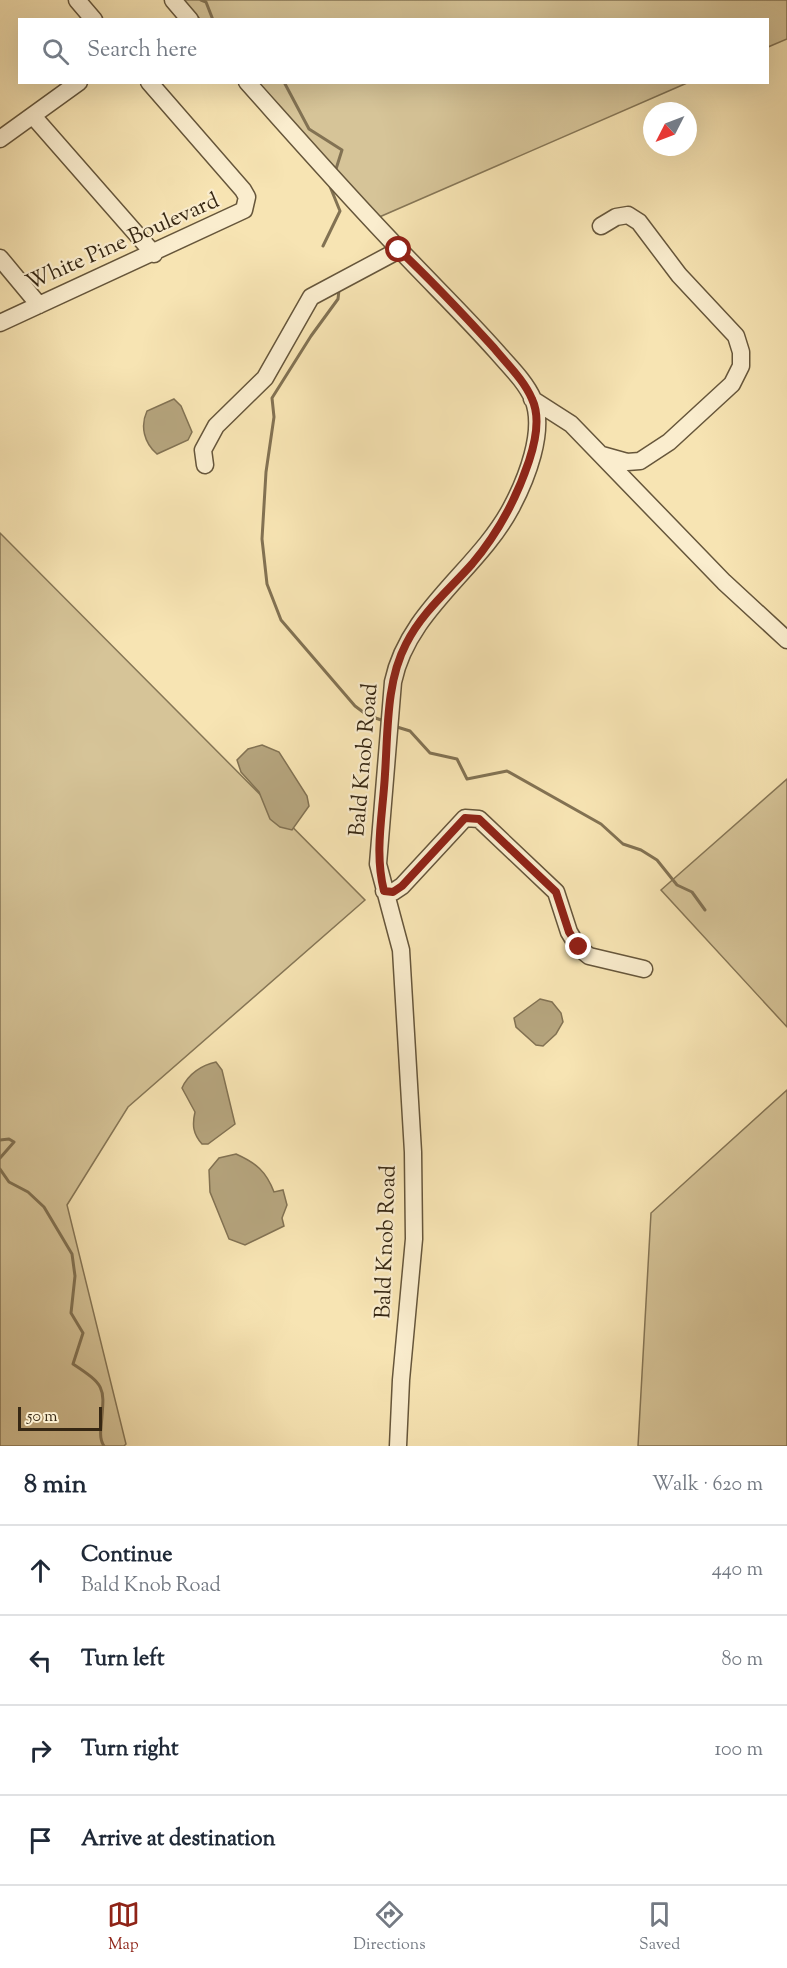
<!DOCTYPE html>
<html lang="en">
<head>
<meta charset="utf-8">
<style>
	body { margin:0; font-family:"Sorts Mill Goudy",serif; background:#f6f6f7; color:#1f2937 }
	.compass { position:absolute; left:643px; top:102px; width:54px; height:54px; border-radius:50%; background:#fff; box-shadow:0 6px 24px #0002; rotate:228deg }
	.scale { position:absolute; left:18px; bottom:15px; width:84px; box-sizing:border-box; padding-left:6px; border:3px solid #362713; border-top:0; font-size:16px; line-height:21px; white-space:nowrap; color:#362713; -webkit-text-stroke:4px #faedce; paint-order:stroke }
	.stop { position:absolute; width:18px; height:18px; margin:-14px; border:4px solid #8f2418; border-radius:50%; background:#fff }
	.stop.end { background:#8f2418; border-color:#fff; box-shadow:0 2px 6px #0008 }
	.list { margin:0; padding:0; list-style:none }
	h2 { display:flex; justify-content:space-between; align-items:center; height:78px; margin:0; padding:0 24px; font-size:26px }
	h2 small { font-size:20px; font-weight:400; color:#747a83 }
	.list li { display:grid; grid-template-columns:39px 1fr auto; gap:18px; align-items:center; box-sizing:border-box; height:90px; padding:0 24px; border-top:2px solid #e0e1e3 }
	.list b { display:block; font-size:22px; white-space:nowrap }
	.list p { margin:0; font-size:20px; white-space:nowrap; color:#747a83 }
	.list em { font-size:20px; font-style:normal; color:#747a83 }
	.icon { flex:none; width:33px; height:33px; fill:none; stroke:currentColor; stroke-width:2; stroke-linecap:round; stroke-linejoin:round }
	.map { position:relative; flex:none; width:787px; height:1446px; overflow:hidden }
	.search { position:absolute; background:#fff; box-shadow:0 6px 24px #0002; left:18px; right:18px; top:18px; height:66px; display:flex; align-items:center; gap:15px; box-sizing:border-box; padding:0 21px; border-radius:0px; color:#747a83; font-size:22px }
	.sheet { height:438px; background:#fff }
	nav { display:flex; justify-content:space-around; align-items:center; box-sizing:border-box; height:84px; border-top:2px solid #e0e1e3; background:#fff; font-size:16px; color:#747a83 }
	nav a { display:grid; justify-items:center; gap:3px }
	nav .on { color:#8f2418 }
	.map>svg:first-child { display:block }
	.green { fill:#d6c498; stroke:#867656; stroke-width:1.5 }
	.water { fill:#b5a47d; stroke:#827253; stroke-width:1.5 }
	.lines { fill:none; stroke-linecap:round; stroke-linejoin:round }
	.stream { stroke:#827253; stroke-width:3 }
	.minor-casing { stroke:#66563b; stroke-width:19 }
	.minor { stroke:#faedce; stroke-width:16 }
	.route { stroke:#8f2418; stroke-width:8 }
	.labels { text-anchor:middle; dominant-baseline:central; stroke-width:4.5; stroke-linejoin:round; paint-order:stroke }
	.street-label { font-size:22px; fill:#362713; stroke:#faedce }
</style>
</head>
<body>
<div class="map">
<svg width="787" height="1446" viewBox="0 0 787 1446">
	<rect width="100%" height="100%" fill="#f7e4b3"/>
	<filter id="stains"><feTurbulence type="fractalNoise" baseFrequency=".00333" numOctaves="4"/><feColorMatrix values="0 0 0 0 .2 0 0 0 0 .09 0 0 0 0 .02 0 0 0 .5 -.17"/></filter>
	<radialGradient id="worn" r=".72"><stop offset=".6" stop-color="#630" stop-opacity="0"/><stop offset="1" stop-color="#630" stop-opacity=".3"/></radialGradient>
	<!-- green -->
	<path class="green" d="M 183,0 L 787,0 L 787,39 L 768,47 L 768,20 L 200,19 Z
		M 256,83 L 687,83 L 377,218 Z
		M 0,533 L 365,900 L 128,1107 L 67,1205 L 126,1444 L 124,1446 L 0,1446 Z
		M 787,779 L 787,1027 L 661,890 Z
		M 787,1090 L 787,1446 L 638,1446 L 651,1213 Z"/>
	<!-- water -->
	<path class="water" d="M 174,399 L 181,406 L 192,432 L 188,440 L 157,454 C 144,443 140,426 147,411 Z
		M 262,745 L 279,752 L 307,796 L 309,806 L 292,830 L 280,827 L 270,819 L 259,792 L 241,772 L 237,760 L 248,749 Z
		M 540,999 L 552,1002 L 561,1013 L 563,1022 L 556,1034 L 543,1046 L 536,1045 L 516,1027 L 514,1018 Z
		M 216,1062 L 222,1070 L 235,1124 L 208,1144 L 202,1144 C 193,1134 192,1125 195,1112 L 182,1088 C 188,1074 202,1065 216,1062 Z
		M 236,1154 C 256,1163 266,1171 274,1192 L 283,1190 L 287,1205 L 282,1218 L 284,1226 L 245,1245 L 229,1239 L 210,1192 L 209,1170 L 219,1158 Z"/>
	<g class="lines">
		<!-- stream -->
		<path class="stream" d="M 201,0 L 206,2 L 213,20
			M 284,82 L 309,129 L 342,150 L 336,169
			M 323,246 L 340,211 L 329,184
			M 339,290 L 338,299 L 311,336 L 272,398 L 274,417 L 266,472 L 262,539 L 267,584 L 281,620 L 355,706 L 367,715 L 384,721
			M 397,727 L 410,731 L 430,753 L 457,759 L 467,779 L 507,771 L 601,824 L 623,844 L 641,850 L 657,860 L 677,885 L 692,892 L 705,910
			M 0,1140 L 9,1139 L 14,1142 L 0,1158
			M 0,1169 L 9,1182 L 28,1192 L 44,1207 L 72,1254 L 75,1276 L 71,1313 L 83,1333 L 73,1364 C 108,1387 104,1388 101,1428 C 100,1435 100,1440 104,1446"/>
		<!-- minor casing -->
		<g class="minor-casing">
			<path id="minor" d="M 77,0 L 94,20
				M 173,0 L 190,20
				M 247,82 C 298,139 348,196 400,250 C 432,284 466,317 497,352 C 509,366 525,381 533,399 C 546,431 526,480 511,508 C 478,570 408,610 393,682 L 378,864 L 401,950 L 413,1152 L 414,1239 L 401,1380 L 398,1446
				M 33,116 L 154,254
				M 0,139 L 79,82
				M 601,226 L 616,217 L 628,215 L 639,222 L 679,275 L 736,336 L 741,352 L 741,366 L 732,384 L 669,442 L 640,461 L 627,462 L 602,455
				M 0,258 L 39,305
				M 0,323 L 244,210 L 247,197 L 243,190 L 149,82
				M 532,399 L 571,424 L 724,582 L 787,640
				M 205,465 L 203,450 L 216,426 L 265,378 L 311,297 L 399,250
				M 384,891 L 393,892 L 402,886 L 465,818 L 479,819 L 556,892 L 569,932 L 578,947 L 589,956 L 644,969"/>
		</g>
		<!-- minor -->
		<use href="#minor" class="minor"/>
	</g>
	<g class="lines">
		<!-- route -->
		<path class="route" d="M 399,250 C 432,281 463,314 494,348 C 507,364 524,380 532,399 C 541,418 535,443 529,461 C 516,500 499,532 472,564 C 449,590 422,612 406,644 C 386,682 388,732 385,774 C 383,813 374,852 384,891 L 393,892 L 402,886 L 465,818 L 479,819 L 556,892 L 569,932 L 579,947"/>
	</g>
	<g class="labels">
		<!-- street labels -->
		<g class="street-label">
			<text transform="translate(123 243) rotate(-24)">White Pine Boulevard</text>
			<text transform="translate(365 760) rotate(-85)">Bald Knob Road</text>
			<text transform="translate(387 1242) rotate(-88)">Bald Knob Road</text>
		</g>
	</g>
	<rect width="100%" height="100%" filter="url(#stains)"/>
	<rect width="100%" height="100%" fill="url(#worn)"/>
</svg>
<svg class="compass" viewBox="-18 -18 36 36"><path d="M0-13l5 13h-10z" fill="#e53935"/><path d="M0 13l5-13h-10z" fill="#747a83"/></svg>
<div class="scale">50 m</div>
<div class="stop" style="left:399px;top:250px"></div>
<div class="stop end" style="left:579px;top:947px"></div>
<div class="search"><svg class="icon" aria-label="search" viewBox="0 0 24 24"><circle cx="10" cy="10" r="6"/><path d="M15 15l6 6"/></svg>Search here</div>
</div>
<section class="sheet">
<h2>8 min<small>Walk · 620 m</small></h2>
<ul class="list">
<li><svg class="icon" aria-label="ahead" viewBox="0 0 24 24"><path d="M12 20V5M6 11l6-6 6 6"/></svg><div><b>Continue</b><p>Bald Knob Road</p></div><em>440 m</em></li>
<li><svg class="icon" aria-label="left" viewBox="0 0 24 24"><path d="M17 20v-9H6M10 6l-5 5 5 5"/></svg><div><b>Turn left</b></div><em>80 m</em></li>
<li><svg class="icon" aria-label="right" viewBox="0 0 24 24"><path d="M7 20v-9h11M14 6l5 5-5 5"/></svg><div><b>Turn right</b></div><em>100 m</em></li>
<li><svg class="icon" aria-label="arrive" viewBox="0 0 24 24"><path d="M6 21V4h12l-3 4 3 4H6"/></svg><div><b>Arrive at destination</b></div></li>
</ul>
</section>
<nav>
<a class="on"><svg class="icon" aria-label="map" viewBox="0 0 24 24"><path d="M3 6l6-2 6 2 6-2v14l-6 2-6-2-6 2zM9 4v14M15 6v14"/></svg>Map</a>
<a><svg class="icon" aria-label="directions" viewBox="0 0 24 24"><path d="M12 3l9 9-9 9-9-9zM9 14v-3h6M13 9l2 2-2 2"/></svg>Directions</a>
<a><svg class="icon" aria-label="saved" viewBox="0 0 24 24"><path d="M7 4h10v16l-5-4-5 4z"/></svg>Saved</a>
</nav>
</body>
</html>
